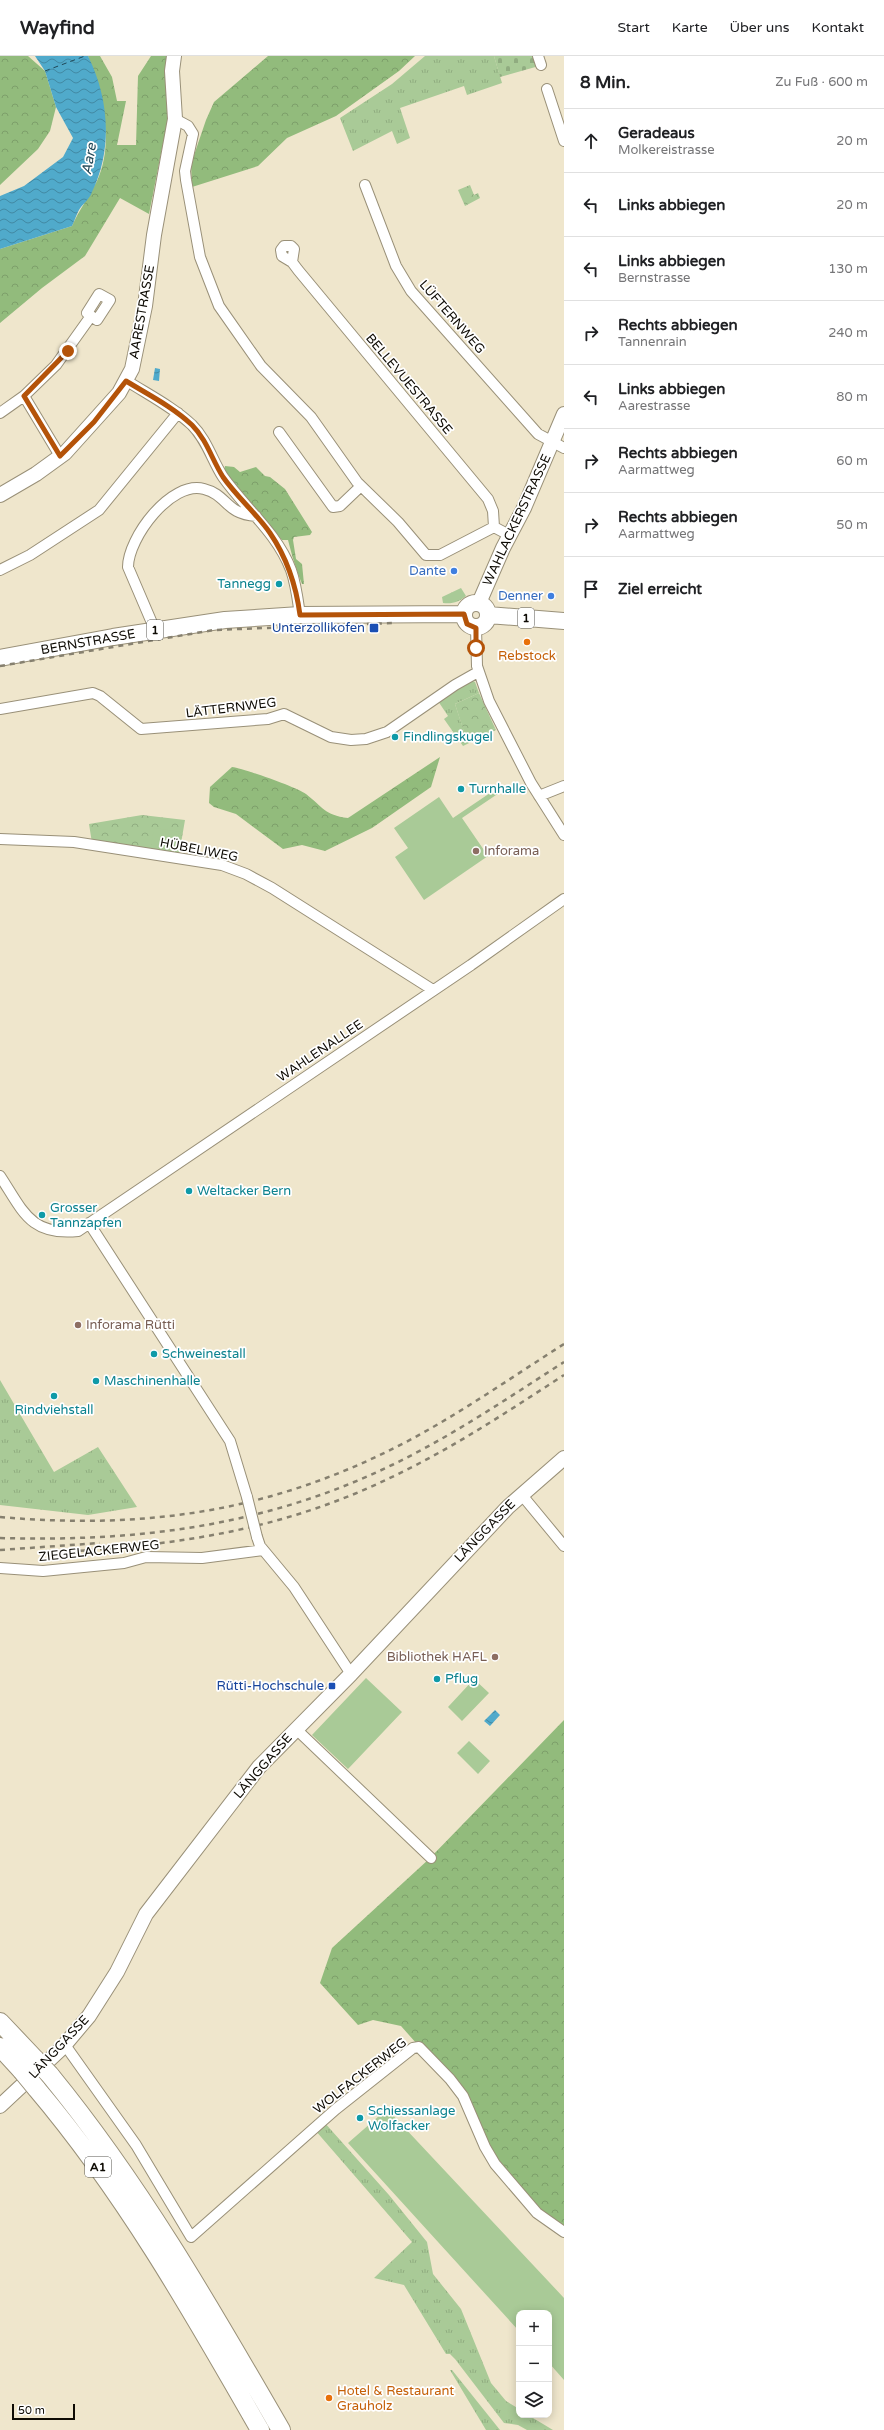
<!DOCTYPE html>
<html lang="de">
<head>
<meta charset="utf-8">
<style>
	body { margin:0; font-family:"Varela Round",sans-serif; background:#f2f2f2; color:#202124 }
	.controls { position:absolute; right:12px; bottom:12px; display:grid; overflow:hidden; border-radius:8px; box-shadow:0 2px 10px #0003 }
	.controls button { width:36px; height:36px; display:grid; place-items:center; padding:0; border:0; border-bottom:1px solid #e0e0e0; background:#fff; color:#202124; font:20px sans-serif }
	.scale { position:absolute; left:12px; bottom:10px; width:63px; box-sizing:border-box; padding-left:4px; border:2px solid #0e0b04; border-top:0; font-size:11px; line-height:14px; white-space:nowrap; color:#0e0b04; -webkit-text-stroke:3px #fff; paint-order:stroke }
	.stop { position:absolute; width:12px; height:12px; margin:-9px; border:3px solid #b45309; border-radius:50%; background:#fff }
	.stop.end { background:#b45309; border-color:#fff; box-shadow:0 1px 4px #0008 }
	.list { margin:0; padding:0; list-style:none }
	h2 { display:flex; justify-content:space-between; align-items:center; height:52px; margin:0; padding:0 16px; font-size:17px }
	h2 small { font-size:13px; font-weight:400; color:#757577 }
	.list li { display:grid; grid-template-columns:26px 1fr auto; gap:12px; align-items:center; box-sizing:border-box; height:64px; padding:0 16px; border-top:1px solid #e0e0e0 }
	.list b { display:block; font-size:15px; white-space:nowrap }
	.list p { margin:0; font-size:13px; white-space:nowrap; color:#757577 }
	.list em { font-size:13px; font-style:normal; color:#757577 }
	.icon { flex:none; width:22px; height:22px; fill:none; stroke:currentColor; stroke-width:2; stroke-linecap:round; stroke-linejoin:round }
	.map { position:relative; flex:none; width:564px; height:2374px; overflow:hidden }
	header { display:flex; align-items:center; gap:24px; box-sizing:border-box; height:56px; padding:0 20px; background:#fff; border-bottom:1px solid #e0e0e0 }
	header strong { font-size:19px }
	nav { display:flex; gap:22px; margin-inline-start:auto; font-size:14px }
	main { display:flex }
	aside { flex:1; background:#fff }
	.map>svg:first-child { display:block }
	.grass { fill:url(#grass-tufts) }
	.forest { fill:url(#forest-crowns) }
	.cemetery { fill:url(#cemetery-stones) }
	.park { fill:url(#park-crowns) }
	.pitch { fill:#a9ca97 }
	.water { fill:url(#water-waves) }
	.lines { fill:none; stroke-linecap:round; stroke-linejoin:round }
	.ferry { stroke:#204857; stroke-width:1; stroke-dasharray:5 4; stroke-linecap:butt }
	.street-casing { stroke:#999078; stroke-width:12 }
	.secondary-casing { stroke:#999078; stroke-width:16 }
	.primary-casing { stroke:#999078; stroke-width:18 }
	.highway-casing { stroke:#999078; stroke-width:20 }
	.street { stroke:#fff; stroke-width:10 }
	.secondary { stroke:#fff; stroke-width:14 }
	.primary { stroke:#fff; stroke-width:16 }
	.highway { stroke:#fff; stroke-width:18 }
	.rail { stroke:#86806f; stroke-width:2.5; stroke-dasharray:5 5; stroke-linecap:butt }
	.street-bridge-casing { stroke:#999078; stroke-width:12; stroke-linecap:butt }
	.highway-bridge-casing { stroke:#999078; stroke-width:20; stroke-linecap:butt }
	.street-bridge { stroke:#fff; stroke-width:10 }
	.highway-bridge { stroke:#fff; stroke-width:18 }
	.route { stroke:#b45309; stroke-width:5 }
	.shop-dot { fill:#3f7fe0; stroke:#fff; stroke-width:1.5 }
	.culture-dot { fill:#0f9aa8; stroke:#fff; stroke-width:1.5 }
	.transit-dot { fill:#1a4fb4; stroke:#fff; stroke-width:1.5 }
	.food-dot { fill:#e8710a; stroke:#fff; stroke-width:1.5 }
	.education-dot { fill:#8d6e63; stroke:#fff; stroke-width:1.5 }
	.labels { text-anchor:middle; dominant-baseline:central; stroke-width:3.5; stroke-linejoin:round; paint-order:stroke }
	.shield { fill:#fff; stroke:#56544f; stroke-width:1 }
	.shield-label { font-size:12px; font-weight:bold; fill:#0e0b04 }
	.street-label { font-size:13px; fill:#0e0b04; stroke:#fff }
	.shop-label { font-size:13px; fill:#366cbe; stroke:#fff; text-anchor:end }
	.culture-label { font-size:13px; fill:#0d838f; stroke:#fff; text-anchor:start }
	.transit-label { font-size:13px; fill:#164399; stroke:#fff; text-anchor:end }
	.food-label { font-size:13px; fill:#c56008; stroke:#fff }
	.education-label { font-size:13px; fill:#785e54; stroke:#fff; text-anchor:start }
	.water-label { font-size:14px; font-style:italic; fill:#204857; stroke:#fff }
</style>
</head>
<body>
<header>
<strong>Wayfind</strong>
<nav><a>Start</a><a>Karte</a><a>Über uns</a><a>Kontakt</a></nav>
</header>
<main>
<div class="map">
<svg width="564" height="2374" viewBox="0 0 564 2374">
	<defs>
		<pattern id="grass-tufts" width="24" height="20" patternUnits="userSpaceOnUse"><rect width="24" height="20" fill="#a9ca97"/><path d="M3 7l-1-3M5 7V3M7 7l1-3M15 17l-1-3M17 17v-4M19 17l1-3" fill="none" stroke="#90ac80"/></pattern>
		<pattern id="forest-crowns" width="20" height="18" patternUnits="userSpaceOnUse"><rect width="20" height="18" fill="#92bb7c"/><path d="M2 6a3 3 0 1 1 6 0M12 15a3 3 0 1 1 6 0" fill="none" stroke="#7d9f6a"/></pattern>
		<pattern id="cemetery-stones" width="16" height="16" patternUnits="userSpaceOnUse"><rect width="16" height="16" fill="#a9ca97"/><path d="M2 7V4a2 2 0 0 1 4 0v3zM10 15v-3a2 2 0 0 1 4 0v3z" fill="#90ac80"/></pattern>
		<pattern id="park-crowns" width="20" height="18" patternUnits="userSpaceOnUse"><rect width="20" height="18" fill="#a9ca97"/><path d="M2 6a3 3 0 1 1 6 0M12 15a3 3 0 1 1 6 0" fill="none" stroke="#90ac80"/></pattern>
		<pattern id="water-waves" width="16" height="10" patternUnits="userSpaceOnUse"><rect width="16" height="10" fill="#50aacb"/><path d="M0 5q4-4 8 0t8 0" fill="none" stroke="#4189a3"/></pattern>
	</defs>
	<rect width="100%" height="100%" fill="#efe6cc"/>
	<!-- grass -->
	<path class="grass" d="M 425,0 L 494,0 L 502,27 L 467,39 L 464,30 L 400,52 L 410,82 L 397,88 L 392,75 L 353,95 L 340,62 L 392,28 Z
		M 461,532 L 466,540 C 459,546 453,548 443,547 L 442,541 Z
		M 471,624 L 475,626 L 479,637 L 455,648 L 467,684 L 495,672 L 496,674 L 463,690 L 444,663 L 448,660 L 438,645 Z
		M 0,1324 L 54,1416 L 98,1391 L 137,1451 L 88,1459 L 0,1449 Z
		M 324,2066 L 389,2139 L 427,2186 L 433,2218 L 461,2253 L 491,2327 L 506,2345 L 519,2353 L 519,2359 L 528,2359 L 553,2374 L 527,2374 L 518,2369 L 504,2367 L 455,2303 L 450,2298 L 446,2298 L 404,2229 L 374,2222 L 412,2186 L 315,2074 Z
		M 450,2314 L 452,2314 L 500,2374 L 486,2374 Z"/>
	<!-- forest -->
	<path class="forest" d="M 0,0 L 28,0 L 45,15 L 56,51 L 50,75 L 38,93 L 0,129 Z
		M 88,0 L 100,0 L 112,21 L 117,45 L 126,45 L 117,89 L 136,89 L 138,20 L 151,0 L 167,0 L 165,16 L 169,57 L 149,158 L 120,142 L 85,200 L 42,232 L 0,267 L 0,193 L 72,170 C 79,154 89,141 97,125 C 116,83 100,40 88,0 Z
		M 268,0 L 415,0 L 399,15 L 336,60 L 287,82 L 258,110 L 192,131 L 191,108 L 206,64 L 214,46 Z
		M 225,410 L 234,411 L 240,416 L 256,411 L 265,420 L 270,421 L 285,433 L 312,476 L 310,479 L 294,481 L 293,484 L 296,503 L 302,508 L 304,528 L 302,528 C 296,513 292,500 288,484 L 282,484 L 229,423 L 224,414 Z
		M 440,701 L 431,731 L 372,772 L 325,795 L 302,789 L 283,793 L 236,758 L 214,751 L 209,747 L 210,731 L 232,711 C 245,713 296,731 306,738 C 323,751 324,759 348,762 Z
		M 564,1664 L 564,2176 L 537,2157 L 495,2108 L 463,2040 L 401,1970 L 373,1964 L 358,1969 L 320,1927 L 332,1892 L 429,1803 Z"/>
	<!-- cemetery -->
	<path class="cemetery" d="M 494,0 L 545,0 L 537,2 L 539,10 L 500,21 Z"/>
	<!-- park -->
	<path class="park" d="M 470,129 L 474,139 L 478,137 L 480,142 L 465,150 L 458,134 Z
		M 479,637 L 495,672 L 467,685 L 455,648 Z
		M 142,759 L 185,764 L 179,799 L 92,787 L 89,768 Z"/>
	<!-- pitch -->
	<path class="pitch" d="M 496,733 L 499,737 L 462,762 L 488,800 L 424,844 L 395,801 L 408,792 L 394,772 L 439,741 L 453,762 Z
		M 154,772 L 181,776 L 179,794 L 151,790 Z
		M 366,1622 L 402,1656 L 348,1713 L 312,1679 Z
		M 474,1623 L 489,1637 L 462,1665 L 448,1651 Z
		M 469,1685 L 490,1705 L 478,1718 L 457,1697 Z
		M 387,2053 L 564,2242 L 564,2324 L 549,2307 L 549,2257 L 519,2257 L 519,2275 L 348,2087 Z"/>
	<!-- water -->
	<path class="water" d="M 35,0 L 88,0 C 109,42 113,93 92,136 C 90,142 85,146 81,151 C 77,156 75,164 72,170 L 0,193 L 0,140 L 24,130 L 63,101 L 73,82 L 56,51 L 45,15 Z
		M 155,312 L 160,313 L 159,325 L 153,324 Z
		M 495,1654 L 500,1659 L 490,1670 L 484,1665 Z"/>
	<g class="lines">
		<!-- ferry -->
		<path class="ferry" d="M 45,15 L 85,0"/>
		<!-- street casing -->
		<g class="street-casing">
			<path id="street" d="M 538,0 L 541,9
				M 547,33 L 564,85
				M 175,63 L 188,70 L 193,78 L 185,115 L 186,124 L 200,201 L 219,250 L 261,310 L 311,361 L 357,426 L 398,466 L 426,499 L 440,499 L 494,471 L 509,479
				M 365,129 L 396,210 L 411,235 L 538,378 L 564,392
				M 292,206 L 282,200 L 281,194 L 284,190 L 291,190 L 294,193 L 292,206 L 298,214 L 488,443 L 493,455 L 494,471
				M 127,325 C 149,339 173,351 192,369 C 207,384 212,404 223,421 C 245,452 277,477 291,514 C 296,528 298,545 300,559
				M 24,340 L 56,309 L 91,260 L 97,264 L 110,244 L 99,238 L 87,257 L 91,260
				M 0,357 L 24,340 L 60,400
				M 279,376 L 333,451 L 340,450 L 361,430
				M 0,514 L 30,499 L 99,454 L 178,357
				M 476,572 L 477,610 L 489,645 L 531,727 L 564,779
				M 155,574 L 128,511 C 128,482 171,424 204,433 C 228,439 225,458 256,460
				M 0,653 L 93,637 L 100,640 L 141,673 L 268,663 L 284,658 L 331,681 L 351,684 L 366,683 L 387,676 L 455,629 L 478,616
				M 539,740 L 564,730
				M 0,783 L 74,786 L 222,809 L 246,818 L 272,832 L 433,934
				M 0,1120 C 23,1155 30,1180 78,1175 L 471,909 L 564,843
				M 89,1167 L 230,1385 L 247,1441
				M 521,1438 L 564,1490
				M 257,1481 L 260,1490 L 294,1531 L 351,1618
				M 0,1512 L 43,1515 L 124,1507 L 146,1501 L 202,1502 L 263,1494
				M 296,1673 L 431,1802
				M 65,1989 L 136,2089 L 191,2181 L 336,2053 L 413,1992 L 419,1991 L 450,2023 L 463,2040 L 485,2091 L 495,2108 L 537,2157 L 564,2176"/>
		</g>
		<!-- secondary casing -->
		<g class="secondary-casing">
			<path id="secondary" d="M 0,439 L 36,418 L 65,397 L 119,337 L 132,313 L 145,250 L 154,179 L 175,63 L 172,15 L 174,0
				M 479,547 L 503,492 L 524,452 L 564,358
				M 0,2050 L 62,1992 L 89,1960 L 117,1916 L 146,1858 L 259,1711 L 351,1618 L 508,1451 L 564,1402"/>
		</g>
		<!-- primary casing -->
		<g class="primary-casing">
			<path id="primary" d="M464 559a12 12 0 1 1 24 0a12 12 0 1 1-24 0Z
				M 488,559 L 564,565
				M 0,602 L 113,581 L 225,564 L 300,559 L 464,558"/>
		</g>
		<!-- highway casing -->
		<g class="highway-casing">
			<path id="highway" d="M 0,1966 L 35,2003
				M 0,1991 L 22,2015
				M 50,2019 C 140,2129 210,2251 281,2374
				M 36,2032 C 125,2137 192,2255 260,2374"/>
		</g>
		<!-- street -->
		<use href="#street" class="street"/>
		<!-- secondary -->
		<use href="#secondary" class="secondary"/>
		<!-- primary -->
		<use href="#primary" class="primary"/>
		<!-- highway -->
		<use href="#highway" class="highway"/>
		<!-- rail -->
		<path class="rail" d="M 0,610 L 214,574 L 392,567
			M 0,1461 C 148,1474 274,1455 406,1386 C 461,1357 512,1321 564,1288
			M 0,1482 C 139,1486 266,1470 392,1409 C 452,1380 508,1342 564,1306
			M 0,1494 L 100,1487
			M 60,1496 C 181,1489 288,1473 398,1418 C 456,1390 510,1354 564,1319"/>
		<!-- street-bridge casing -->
		<g class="street-bridge-casing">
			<path id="street-bridge" d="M 247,1441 L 257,1481"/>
		</g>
		<!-- highway-bridge casing -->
		<g class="highway-bridge-casing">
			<path id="highway-bridge" d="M 35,2003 L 50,2019
				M 22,2015 L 36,2032"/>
		</g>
		<!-- street-bridge -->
		<use href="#street-bridge" class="street-bridge"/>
		<!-- highway-bridge -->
		<use href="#highway-bridge" class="highway-bridge"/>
	</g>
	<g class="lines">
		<!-- route -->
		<path class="route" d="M 68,295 L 24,340 L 60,400 L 94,366 L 126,325 C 149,339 173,351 192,369 C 207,384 212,404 223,421 C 237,441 256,457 270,477 C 287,502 296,529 300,559 L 464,558 L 467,568 L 476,572 L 476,592"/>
	</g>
	<!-- markers -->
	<g class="shop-dot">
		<circle cx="454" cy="515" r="4"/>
		<circle cx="551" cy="540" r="4"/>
	</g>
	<g class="culture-dot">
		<circle cx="279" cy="528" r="4"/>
		<circle cx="395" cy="681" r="4"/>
		<circle cx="461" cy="733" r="4"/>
		<circle cx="189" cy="1135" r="4"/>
		<circle cx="42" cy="1159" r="4"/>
		<circle cx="154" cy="1298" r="4"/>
		<circle cx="96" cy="1325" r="4"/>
		<circle cx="54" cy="1340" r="4"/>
		<circle cx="437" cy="1623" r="4"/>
		<circle cx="360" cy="2062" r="4"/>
	</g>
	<g class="transit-dot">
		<rect x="369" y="567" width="10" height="10" rx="2"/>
		<rect x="328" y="1626" width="8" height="8" rx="2"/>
	</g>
	<g class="food-dot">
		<circle cx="527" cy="586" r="4"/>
		<circle cx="329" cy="2342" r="4"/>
	</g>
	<g class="education-dot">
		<circle cx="476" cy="795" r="4"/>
		<circle cx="78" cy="1269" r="4"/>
		<circle cx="495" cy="1601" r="4"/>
	</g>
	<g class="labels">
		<!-- shield labels -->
		<g class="shield">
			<rect x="518" y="552" width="16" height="20" rx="3"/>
			<rect x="147" y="564" width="16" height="20" rx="3"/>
			<rect x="85" y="2101" width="26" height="20" rx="3"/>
		</g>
		<g class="shield-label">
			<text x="526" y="562">1</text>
			<text x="155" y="574">1</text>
			<text x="98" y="2111">A1</text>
		</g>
		<!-- street labels -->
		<g class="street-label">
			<text transform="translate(142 256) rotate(-80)">AARESTRASSE</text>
			<text transform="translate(452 261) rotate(49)">LÜFTERNWEG</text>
			<text transform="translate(409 328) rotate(50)">BELLEVUESTRASSE</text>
			<text transform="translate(517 464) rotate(-65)">WAHLACKERSTRASSE</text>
			<text transform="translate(88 586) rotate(-10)">BERNSTRASSE</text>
			<text transform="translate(231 652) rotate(-7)">LÄTTERNWEG</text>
			<text transform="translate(199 794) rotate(11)">HÜBELIWEG</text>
			<text transform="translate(320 995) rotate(-34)">WAHLENALLEE</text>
			<text transform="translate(485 1475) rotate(-46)">LÄNGGASSE</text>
			<text transform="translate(99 1495) rotate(-6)">ZIEGELACKERWEG</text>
			<text transform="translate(263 1710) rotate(-49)">LÄNGGASSE</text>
			<text transform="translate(59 1991) rotate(-47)">LÄNGGASSE</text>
			<text transform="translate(360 2020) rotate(-38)">WOLFACKERWEG</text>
		</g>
		<!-- shop labels -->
		<g class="shop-label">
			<text x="446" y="515">Dante</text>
			<text x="543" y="540">Denner</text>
		</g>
		<!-- culture labels -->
		<g class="culture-label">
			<text x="271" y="528" text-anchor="end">Tannegg</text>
			<text x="403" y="681">Findlingskugel</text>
			<text x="469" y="733">Turnhalle</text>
			<text x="197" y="1135">Weltacker Bern</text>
			<text x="50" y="1152">Grosser<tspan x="50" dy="15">Tannzapfen</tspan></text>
			<text x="162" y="1298">Schweinestall</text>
			<text x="104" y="1325">Maschinenhalle</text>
			<text x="54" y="1354" text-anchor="middle">Rindviehstall</text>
			<text x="445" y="1623">Pflug</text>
			<text x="368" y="2055">Schiessanlage<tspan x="368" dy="15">Wolfacker</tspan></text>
		</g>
		<!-- transit labels -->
		<g class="transit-label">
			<text x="365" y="572">Unterzollikofen</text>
			<text x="324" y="1630">Rütti-Hochschule</text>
		</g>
		<!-- food labels -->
		<g class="food-label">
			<text x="527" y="600">Rebstock</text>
			<text x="337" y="2335" text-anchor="start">Hotel &amp; Restaurant<tspan x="337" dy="15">Grauholz</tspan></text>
		</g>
		<!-- education labels -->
		<g class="education-label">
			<text x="484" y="795">Inforama</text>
			<text x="86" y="1269">Inforama Rütti</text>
			<text x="487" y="1601" text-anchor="end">Bibliothek HAFL</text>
		</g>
		<!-- water labels -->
		<g class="water-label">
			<text transform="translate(89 103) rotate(-80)">Aare</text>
		</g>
	</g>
</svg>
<div class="controls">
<button>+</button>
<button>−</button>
<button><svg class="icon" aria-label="layers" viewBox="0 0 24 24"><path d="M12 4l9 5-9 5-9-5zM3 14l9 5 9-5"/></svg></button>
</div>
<div class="scale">50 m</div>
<div class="stop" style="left:476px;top:592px"></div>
<div class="stop end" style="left:68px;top:295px"></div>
</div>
<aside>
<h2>8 Min.<small>Zu Fuß · 600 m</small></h2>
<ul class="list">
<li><svg class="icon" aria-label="ahead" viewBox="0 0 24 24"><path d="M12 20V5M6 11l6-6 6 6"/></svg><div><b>Geradeaus</b><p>Molkereistrasse</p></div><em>20 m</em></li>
<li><svg class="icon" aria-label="left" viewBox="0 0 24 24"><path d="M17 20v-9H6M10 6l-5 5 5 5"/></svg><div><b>Links abbiegen</b></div><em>20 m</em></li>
<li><svg class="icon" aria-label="left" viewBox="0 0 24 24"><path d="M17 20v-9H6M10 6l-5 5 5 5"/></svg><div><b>Links abbiegen</b><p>Bernstrasse</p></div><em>130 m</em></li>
<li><svg class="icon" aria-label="right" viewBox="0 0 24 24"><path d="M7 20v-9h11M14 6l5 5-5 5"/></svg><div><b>Rechts abbiegen</b><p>Tannenrain</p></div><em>240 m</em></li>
<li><svg class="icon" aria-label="left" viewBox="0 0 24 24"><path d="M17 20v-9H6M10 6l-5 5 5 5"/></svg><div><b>Links abbiegen</b><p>Aarestrasse</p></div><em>80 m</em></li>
<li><svg class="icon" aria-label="right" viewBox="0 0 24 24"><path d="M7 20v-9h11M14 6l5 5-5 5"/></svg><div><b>Rechts abbiegen</b><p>Aarmattweg</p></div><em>60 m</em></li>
<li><svg class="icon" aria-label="right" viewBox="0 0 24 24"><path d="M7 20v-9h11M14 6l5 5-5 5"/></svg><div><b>Rechts abbiegen</b><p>Aarmattweg</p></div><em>50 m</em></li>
<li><svg class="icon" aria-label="arrive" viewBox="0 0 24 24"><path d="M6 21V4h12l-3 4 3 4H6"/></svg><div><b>Ziel erreicht</b></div></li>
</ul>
</aside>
</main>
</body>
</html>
